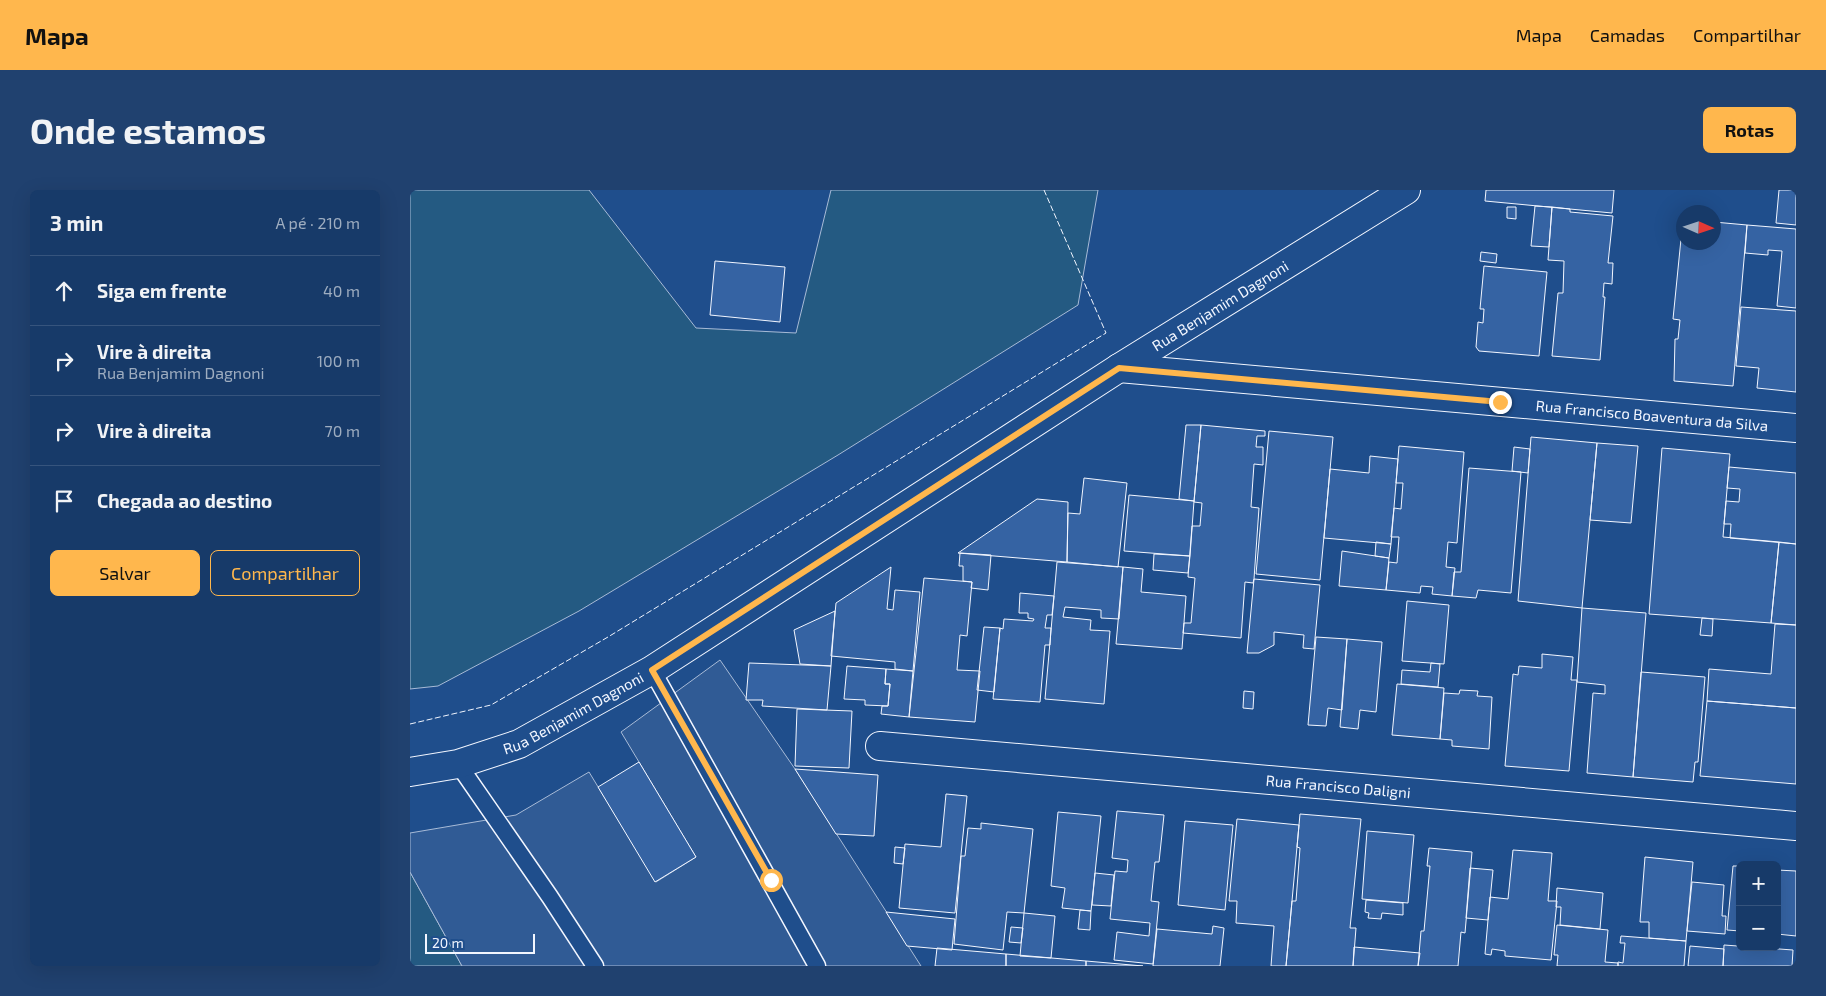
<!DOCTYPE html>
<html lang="pt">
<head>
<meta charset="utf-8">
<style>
	body { margin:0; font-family:"Exo 2",sans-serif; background:#20416f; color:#f1f3f6 }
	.controls { position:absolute; right:15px; bottom:15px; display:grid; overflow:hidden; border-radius:8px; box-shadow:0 5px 20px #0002 }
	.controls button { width:45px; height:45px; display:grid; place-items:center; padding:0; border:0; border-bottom:1px solid #36547d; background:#173a69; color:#f1f3f6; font:25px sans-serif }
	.compass { position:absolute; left:1266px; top:15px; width:45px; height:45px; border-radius:50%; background:#173a69; box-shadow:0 5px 20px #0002; rotate:93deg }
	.scale { position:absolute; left:15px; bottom:12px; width:110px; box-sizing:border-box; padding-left:5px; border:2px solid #f2f6ff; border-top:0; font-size:14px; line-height:18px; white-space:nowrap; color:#f2f6ff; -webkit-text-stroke:4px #1f4e8c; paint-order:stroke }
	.stop { position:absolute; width:15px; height:15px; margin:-11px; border:4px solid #ffb74d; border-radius:50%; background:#fff }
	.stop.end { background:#ffb74d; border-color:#fff; box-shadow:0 1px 5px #0008 }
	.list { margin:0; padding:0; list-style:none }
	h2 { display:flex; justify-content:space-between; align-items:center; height:65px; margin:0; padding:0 20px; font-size:21px }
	h2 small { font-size:16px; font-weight:400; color:#9eadc0 }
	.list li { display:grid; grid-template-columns:32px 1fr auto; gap:15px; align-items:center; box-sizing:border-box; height:70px; padding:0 20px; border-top:1px solid #36547d }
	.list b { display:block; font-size:19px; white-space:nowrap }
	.list p { margin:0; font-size:16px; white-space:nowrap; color:#9eadc0 }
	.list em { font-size:16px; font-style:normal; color:#9eadc0 }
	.actions { display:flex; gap:10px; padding:15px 20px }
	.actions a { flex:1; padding:11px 0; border:1px solid #ffb74d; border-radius:8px; text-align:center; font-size:18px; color:#ffb74d }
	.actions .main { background:#ffb74d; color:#111 }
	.icon { flex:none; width:28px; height:28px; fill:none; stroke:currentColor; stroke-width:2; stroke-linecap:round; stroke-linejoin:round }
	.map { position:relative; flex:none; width:1386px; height:776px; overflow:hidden; border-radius:8px }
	header { display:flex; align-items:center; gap:30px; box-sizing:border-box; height:70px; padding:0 25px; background:#ffb74d; color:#111 }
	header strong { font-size:24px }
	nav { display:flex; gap:28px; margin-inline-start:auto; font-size:18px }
	.intro { display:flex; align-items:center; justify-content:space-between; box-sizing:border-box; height:120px; padding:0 30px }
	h1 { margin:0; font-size:35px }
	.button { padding:12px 22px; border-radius:8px; background:#ffb74d; color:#111; font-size:18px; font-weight:700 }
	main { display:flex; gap:30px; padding:0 30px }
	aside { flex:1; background:#173a69; border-radius:8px; box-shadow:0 5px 20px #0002 }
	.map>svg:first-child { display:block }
	.green { fill:#245a82; stroke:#a8bbd7 }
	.parking { fill:#305b95; stroke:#a8bbd7 }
	.building { fill:#3563a3; stroke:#f2f6ff }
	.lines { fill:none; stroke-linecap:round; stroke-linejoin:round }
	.service-casing { stroke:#f2f6ff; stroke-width:19 }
	.minor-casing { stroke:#f2f6ff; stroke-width:30 }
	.tertiary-casing { stroke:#f2f6ff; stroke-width:30 }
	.service { stroke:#1f4e8c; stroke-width:16 }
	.minor { stroke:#1f4e8c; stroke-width:28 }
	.tertiary { stroke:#1f4e8c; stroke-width:28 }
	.fence { stroke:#f2f6ff; stroke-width:1; stroke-dasharray:6 2.5; stroke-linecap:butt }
	.route { stroke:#ffb74d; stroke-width:6 }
	.labels { text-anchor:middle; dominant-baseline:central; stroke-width:4; stroke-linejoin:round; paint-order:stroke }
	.street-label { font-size:15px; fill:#f2f6ff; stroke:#1f4e8c }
</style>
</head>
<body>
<header>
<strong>Mapa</strong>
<nav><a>Mapa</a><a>Camadas</a><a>Compartilhar</a></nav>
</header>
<div class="intro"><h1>Onde estamos</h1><a class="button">Rotas</a></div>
<main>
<aside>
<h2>3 min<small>A pé · 210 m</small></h2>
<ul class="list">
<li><svg class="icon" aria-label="ahead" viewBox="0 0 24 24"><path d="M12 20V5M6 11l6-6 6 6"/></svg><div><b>Siga em frente</b></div><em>40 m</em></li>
<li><svg class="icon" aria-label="right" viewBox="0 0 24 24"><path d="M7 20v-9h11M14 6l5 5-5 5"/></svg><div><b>Vire à direita</b><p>Rua Benjamim Dagnoni</p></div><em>100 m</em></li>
<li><svg class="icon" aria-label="right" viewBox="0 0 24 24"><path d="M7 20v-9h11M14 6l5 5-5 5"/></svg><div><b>Vire à direita</b></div><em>70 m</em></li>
<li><svg class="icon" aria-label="arrive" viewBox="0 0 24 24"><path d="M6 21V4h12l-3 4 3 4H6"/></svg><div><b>Chegada ao destino</b></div></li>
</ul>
<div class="actions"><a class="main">Salvar</a><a>Compartilhar</a></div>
</aside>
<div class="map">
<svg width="1386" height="776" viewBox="0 0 1386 776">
	<rect width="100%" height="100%" fill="#1f4e8c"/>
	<!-- green -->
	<path class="green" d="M 0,0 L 179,0 L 286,138 L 386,143 L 421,0 L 688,0 L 668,115 L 428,265 L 169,421 L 28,496 L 0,499 Z
		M 0,682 L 52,776 L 0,776 Z"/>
	<!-- parking -->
	<path class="parking" d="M 310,470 L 385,579 L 511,776 L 52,776 L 0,682 L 0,643 L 106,625 L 179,582 L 246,692 L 286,667 L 211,542 Z"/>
	<!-- building -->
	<path class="building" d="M 1076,0 L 1204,0 L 1202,23 L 1075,11 Z
		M 1369,0 L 1386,0 L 1386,35 L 1366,33 Z
		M 1125,16 L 1142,17 L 1139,57 L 1121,56 Z
		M 1097,17 L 1106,17 L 1106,29 L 1097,28 Z
		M 1142,17 L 1160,19 L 1160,22 L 1203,26 L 1198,73 L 1203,73 L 1202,94 L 1194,93 L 1193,107 L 1195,107 L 1190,170 L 1142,166 L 1148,103 L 1153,103 L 1154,71 L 1138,70 Z
		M 1273,29 L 1274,52 L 1304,52 L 1304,32 L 1337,35 L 1323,196 L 1264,191 L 1265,149 L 1268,149 L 1270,130 L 1263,129 Z
		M 1337,35 L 1386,39 L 1386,118 L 1367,116 L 1372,61 L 1358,60 L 1358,65 L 1335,63 Z
		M 1071,62 L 1087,64 L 1086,73 L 1070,71 Z
		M 305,71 L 375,77 L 370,132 L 300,125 Z
		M 1074,76 L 1137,82 L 1129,166 L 1069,161 L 1066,157 L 1068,132 L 1073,133 L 1074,119 L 1070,119 Z
		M 1331,117 L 1386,121 L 1386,202 L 1347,198 L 1349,178 L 1326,176 Z
		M 776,235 L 791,235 L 784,311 L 769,309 Z
		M 791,235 L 855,241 L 855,246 L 847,246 L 846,257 L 853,257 L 853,275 L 844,274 L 841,317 L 849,318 L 844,389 L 843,393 L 835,392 L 831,448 L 773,443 L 774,433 L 781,433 L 785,388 L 778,387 L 782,336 L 790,336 L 792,313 L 784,312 Z
		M 859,241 L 923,247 L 910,390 L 846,384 Z
		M 1121,247 L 1187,253 L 1172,418 L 1108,411 Z
		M 1187,253 L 1228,256 L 1221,333 L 1180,330 Z
		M 989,256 L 1054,262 L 1047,353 L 1038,352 L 1036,377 L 1045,378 L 1042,406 L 1022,404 L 1023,397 L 1011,396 L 1010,403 L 976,400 L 979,372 L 987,373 L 989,347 L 981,347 L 984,318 L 991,319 L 993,293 L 986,293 Z
		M 1104,257 L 1120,259 L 1118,283 L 1102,281 Z
		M 1252,258 L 1320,264 L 1313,347 L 1369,352 L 1361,433 L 1239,424 Z
		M 960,266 L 988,269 L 981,354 L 914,348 L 920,279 L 959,283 Z
		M 1319,277 L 1386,283 L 1386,354 L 1320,348 L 1321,334 L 1314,334 L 1316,311 L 1329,312 L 1330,299 L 1317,298 Z
		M 1059,278 L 1111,282 L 1101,403 L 1068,400 L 1066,408 L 1042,406 L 1044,382 L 1051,382 Z
		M 674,288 L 717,293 L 708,377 L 657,372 L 658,323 L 670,324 Z
		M 719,305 L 784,311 L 780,366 L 714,361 Z
		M 627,309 L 658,312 L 657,372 L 548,363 Z
		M 966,352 L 981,354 L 979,368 L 965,366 Z
		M 1369,352 L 1386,354 L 1386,435 L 1361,433 Z
		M 932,361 L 979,368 L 976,400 L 929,396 Z
		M 550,363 L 581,365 L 578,400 L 561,398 L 562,392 L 553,391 L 553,376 L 549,376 Z
		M 744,364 L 780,366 L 778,383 L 743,380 Z
		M 647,372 L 713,377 L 709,429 L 691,428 L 691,420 L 655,417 L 653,427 L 681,430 L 680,440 L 700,441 L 694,514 L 635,509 Z
		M 481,377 L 477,419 L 483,420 L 485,400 L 510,402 L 503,481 L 485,479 L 485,472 L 421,466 L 426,413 Z
		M 713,377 L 733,379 L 731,402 L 776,406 L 772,459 L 706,454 Z
		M 514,388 L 562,392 L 557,446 L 550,445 L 547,480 L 570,481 L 565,532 L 499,527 Z
		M 844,389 L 910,395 L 904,459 L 893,458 L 894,445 L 864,442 L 864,455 L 849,463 L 837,463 Z
		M 610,403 L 644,406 L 642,425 L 637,425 L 635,438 L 641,438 L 640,455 L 635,455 L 630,512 L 583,509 L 590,438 L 593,439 L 594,429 L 623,431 L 624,429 L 618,428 L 618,423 L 609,423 Z
		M 997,411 L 1039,415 L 1034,474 L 992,471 Z
		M 1172,418 L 1236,423 L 1223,587 L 1177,583 L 1183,503 L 1195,504 L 1195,495 L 1167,492 Z
		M 425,421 L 421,476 L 390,474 L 384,440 Z
		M 1292,428 L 1303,429 L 1302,446 L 1290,445 Z
		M 1365,434 L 1386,435 L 1386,518 L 1297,511 L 1299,479 L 1361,484 Z
		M 574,437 L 590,438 L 584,502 L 567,500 Z
		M 906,447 L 937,449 L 932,520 L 918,518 L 916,536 L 898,535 Z
		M 937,449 L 972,452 L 966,522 L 950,520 L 948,539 L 930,537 Z
		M 1132,464 L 1163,467 L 1161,490 L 1167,490 L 1159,581 L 1095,576 L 1103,484 L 1108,485 L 1109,476 L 1132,478 Z
		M 339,473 L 421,476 L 417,520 L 352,516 L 353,510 L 336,510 Z
		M 1021,473 L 1030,474 L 1028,497 L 991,494 L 992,480 L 1020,482 Z
		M 437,476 L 476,479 L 475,494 L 480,494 L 478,516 L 455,515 L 455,510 L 434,509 Z
		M 476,479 L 503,481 L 499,527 L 471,524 L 472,516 L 478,516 L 480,494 L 475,494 Z
		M 1231,482 L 1295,487 L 1288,572 L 1285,572 L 1283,592 L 1223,587 Z
		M 987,494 L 1034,498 L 1030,549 L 982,545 Z
		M 1050,500 L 1068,501 L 1067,506 L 1082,507 L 1079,559 L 1042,556 L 1042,550 L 1030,549 L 1034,503 L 1049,504 Z
		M 834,501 L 844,502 L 843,519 L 833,518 Z
		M 1297,511 L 1386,518 L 1386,594 L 1290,586 Z
		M 387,519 L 442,521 L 439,578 L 385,576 Z
		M 229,572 L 286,667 L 245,692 L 188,597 Z
		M 385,579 L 468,585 L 464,646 L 426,644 Z
		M 536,604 L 557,606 L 545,723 L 489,718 L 495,654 L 531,657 Z
		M 707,621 L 754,625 L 749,672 L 745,672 L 741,711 L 749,712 L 743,774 L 704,770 L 707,742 L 739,746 L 740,733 L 700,729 L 705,681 L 717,682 L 718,670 L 702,668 Z
		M 648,622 L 691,626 L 681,721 L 652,718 L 655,698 L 641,696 Z
		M 890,624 L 951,629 L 940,738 L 946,738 L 943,776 L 876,776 L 882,711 L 886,711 L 890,658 L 887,657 Z
		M 827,629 L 889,635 L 876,776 L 861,776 L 864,736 L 826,733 L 827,711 L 819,711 Z
		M 775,631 L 823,635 L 815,720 L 768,715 Z
		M 571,633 L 623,639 L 614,723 L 597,722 L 593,760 L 544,754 L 551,666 L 555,666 L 558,638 L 571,639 Z
		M 957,641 L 1004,645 L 998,713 L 952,709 Z
		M 485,657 L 495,658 L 493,674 L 484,673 Z
		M 1019,658 L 1062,662 L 1055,743 L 1051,742 L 1048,776 L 1008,776 L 1011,741 L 1014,741 L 1020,676 L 1017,676 Z
		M 1103,660 L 1142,663 L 1138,711 L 1147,711 L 1141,770 L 1095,766 L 1095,761 L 1082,759 L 1081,765 L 1075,764 L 1080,707 L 1098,709 Z
		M 1235,667 L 1283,672 L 1276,751 L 1239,748 L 1239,732 L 1230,732 Z
		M 1323,676 L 1330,676 L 1330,741 L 1317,740 Z
		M 1060,678 L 1083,680 L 1078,730 L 1056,728 Z
		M 1367,680 L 1386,681 L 1386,746 L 1367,744 Z
		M 685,683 L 704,685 L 701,716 L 682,715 Z
		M 1282,692 L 1314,695 L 1312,726 L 1316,726 L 1315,744 L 1277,741 Z
		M 1147,698 L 1193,703 L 1190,739 L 1150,735 L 1151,717 L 1146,717 Z
		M 956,710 L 993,713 L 993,725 L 972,723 L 971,729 L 958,728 L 959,723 L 955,722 Z
		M 670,720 L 681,721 L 680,740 L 668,739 Z
		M 476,722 L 545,729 L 542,760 L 497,756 Z
		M 614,723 L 645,726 L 641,768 L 610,766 Z
		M 1147,735 L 1198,740 L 1195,772 L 1208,773 L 1208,776 L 1147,776 L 1148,765 L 1144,765 Z
		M 803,736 L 814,738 L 810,776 L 743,776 L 747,739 L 802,744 Z
		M 601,737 L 613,738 L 611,753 L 599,752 Z
		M 1211,746 L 1276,751 L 1274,776 L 1208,776 L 1208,772 L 1213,773 L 1215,753 L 1210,753 Z
		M 1314,755 L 1383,760 L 1382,776 L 1313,776 Z
		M 1280,756 L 1314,759 L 1313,776 L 1278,776 Z
		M 944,757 L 1010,763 L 1008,776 L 943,776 Z
		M 527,758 L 596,764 L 596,776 L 525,776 Z
		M 596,764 L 676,771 L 676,776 L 596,776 Z
		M 676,771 L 733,776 L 676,776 Z"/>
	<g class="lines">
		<!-- service casing -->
		<g class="service-casing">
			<path id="service" d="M 242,480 L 407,776
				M 48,574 L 140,707 L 185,776"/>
		</g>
		<!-- minor casing -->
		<g class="minor-casing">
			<g id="minor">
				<path id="s1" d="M 709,178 L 1386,238"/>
				<path id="s2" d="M 470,556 L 1386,636"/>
			</g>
		</g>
		<!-- tertiary casing -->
		<g class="tertiary-casing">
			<g id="tertiary">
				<path id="s3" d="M 0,582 L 48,574 L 109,554 L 242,480 L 709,178 L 996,0"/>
			</g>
		</g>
		<!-- service -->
		<use href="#service" class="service"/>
		<!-- minor -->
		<use href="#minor" class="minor"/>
		<!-- tertiary -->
		<use href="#tertiary" class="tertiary"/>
		<!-- fence -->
		<path class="fence" d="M 0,534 L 81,515 L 198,447 L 696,143 L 634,0"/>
	</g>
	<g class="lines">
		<!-- route -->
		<path class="route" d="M 361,690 L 242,480 L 709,178 L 1090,212"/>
	</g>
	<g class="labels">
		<!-- street labels -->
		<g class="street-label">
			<text stroke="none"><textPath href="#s3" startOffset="940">Rua Benjamim Dagnoni</textPath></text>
			<text stroke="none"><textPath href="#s1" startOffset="535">Rua Francisco Boaventura da Silva</textPath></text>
			<text stroke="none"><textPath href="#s3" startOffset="175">Rua Benjamim Dagnoni</textPath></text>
			<text stroke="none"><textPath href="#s2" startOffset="460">Rua Francisco Daligni</textPath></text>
		</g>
	</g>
</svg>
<div class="controls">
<button>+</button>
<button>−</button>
</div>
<svg class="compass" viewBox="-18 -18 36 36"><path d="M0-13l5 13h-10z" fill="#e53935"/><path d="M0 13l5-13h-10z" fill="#9eadc0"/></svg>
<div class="scale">20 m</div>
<div class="stop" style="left:361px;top:690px"></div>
<div class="stop end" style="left:1090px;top:212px"></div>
</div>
</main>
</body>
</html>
